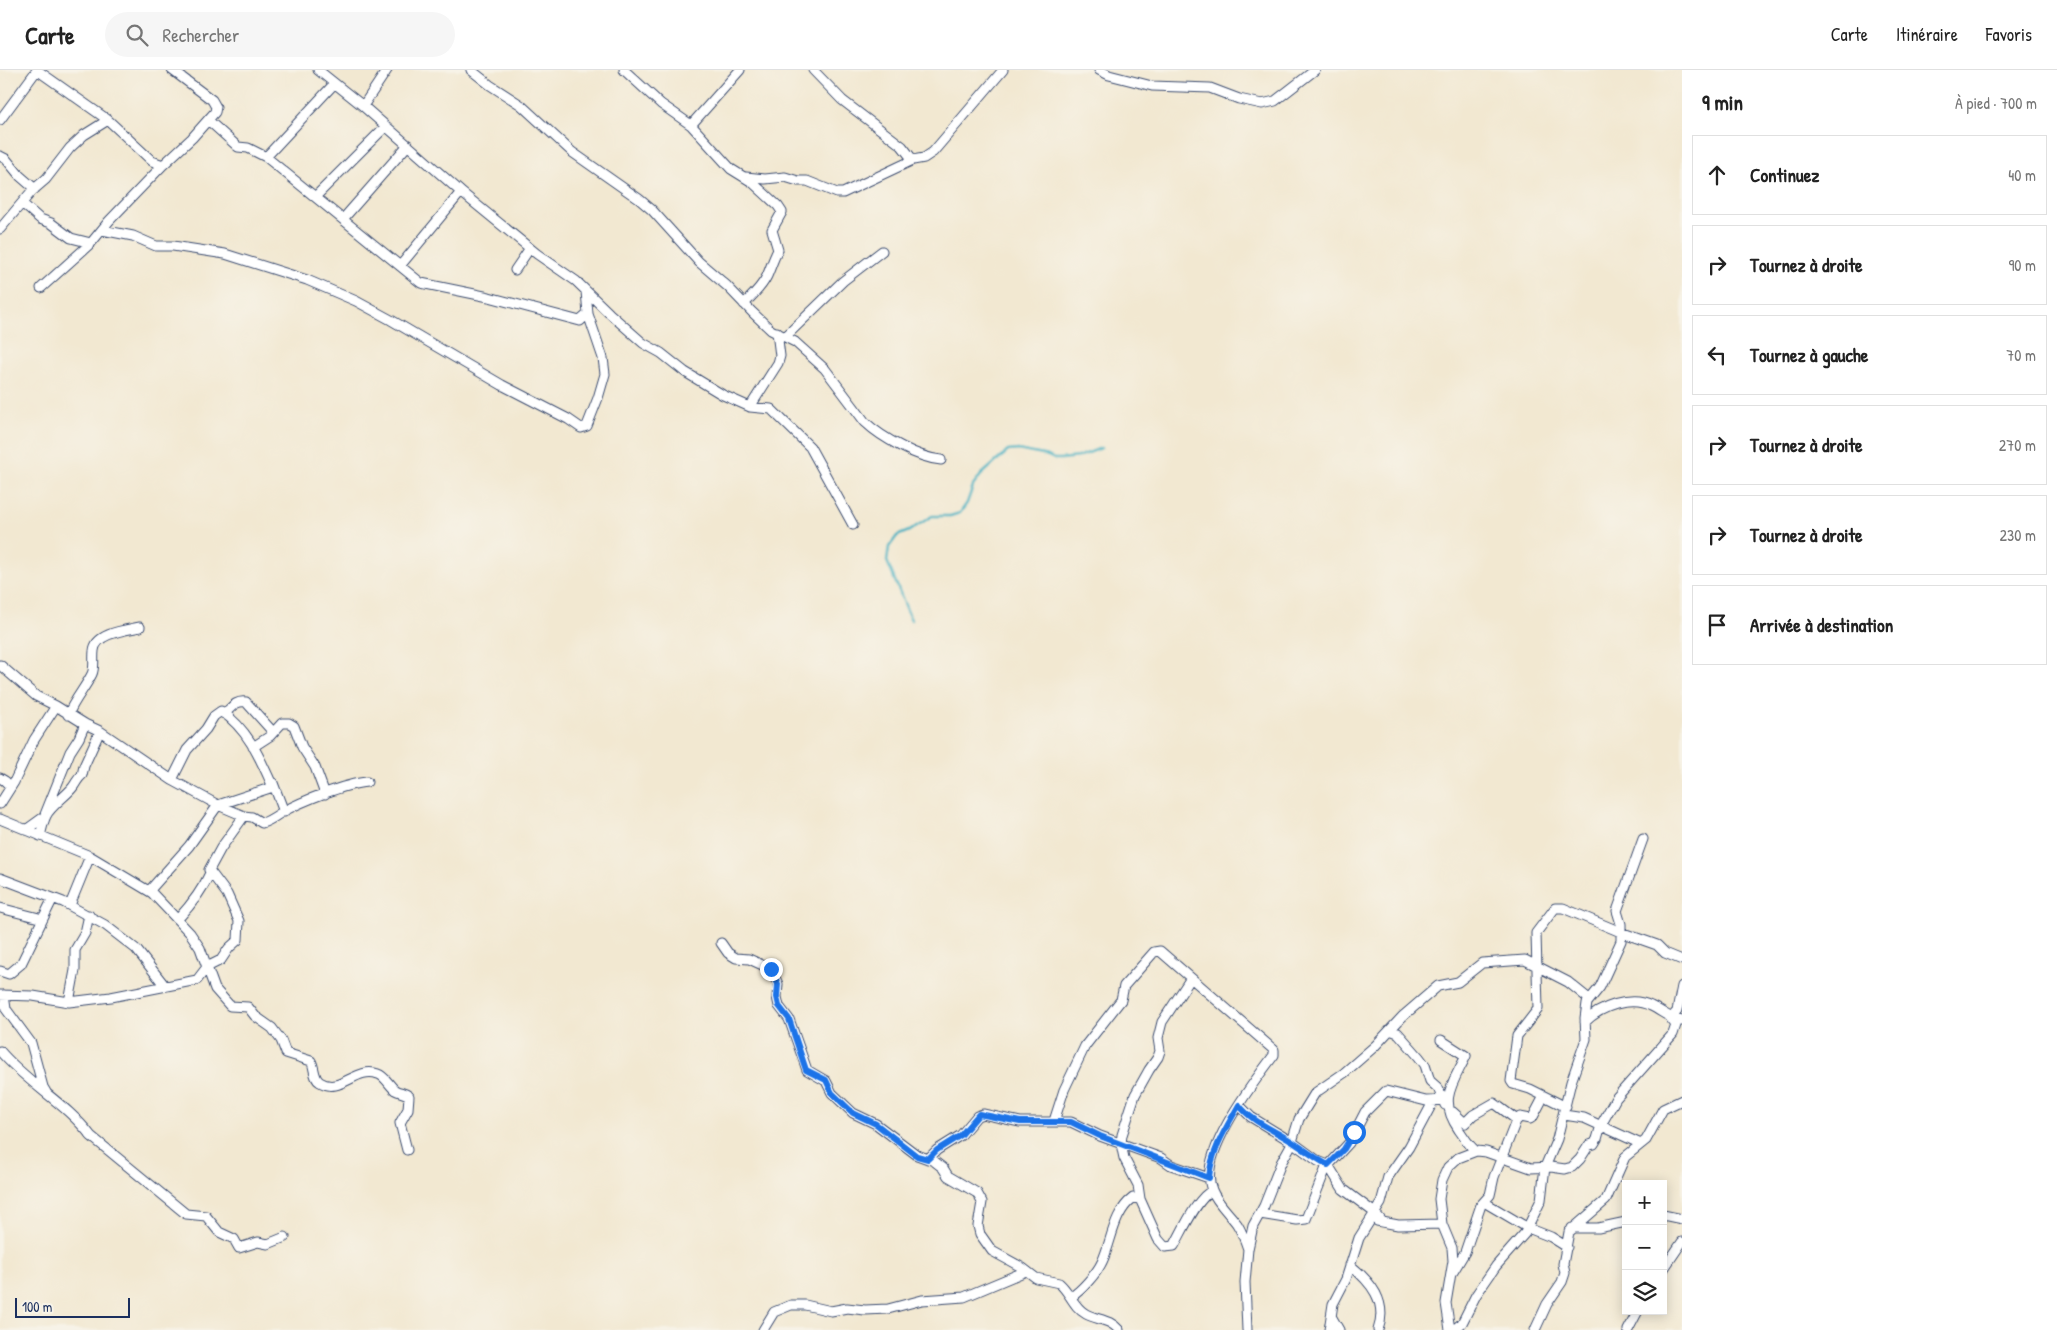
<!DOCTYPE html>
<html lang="fr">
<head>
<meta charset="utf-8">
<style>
	body { margin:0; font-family:"Patrick Hand",sans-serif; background:#f6f6f6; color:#222 }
	.controls { position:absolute; right:15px; bottom:15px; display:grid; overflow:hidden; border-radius:0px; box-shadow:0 2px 12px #0003 }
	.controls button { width:45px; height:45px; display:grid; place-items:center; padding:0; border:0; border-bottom:1px solid #e0e0e0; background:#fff; color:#222; font:25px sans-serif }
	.scale { position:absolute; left:15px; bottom:12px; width:115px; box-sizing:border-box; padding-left:5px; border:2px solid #1b2f5e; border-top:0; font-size:14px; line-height:18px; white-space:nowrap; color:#1b2f5e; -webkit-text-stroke:4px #f7f3e8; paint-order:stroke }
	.stop { position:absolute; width:15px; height:15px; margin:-11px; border:4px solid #1a73e8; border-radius:50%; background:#fff }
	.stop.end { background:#1a73e8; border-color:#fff; box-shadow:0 1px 5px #0008 }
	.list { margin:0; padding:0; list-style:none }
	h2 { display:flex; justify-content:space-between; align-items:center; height:65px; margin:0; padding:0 20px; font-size:21px }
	h2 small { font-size:16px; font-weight:400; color:#767676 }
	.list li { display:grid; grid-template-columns:32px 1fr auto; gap:15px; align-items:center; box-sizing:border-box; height:80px; margin:0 10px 10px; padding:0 10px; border:1px solid #e0e0e0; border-radius:0px }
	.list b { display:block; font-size:19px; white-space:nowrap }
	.list em { font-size:16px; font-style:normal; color:#767676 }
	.icon { flex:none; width:28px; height:28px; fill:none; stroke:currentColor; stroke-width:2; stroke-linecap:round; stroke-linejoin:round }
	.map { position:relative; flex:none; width:1682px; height:1260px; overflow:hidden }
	header { display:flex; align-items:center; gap:30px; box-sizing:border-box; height:70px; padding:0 25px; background:#fff; border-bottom:1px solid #e0e0e0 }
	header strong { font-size:24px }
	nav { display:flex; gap:28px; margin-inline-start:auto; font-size:18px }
	.search { width:350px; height:45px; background:#f6f6f6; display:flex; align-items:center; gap:12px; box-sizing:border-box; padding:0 18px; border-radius:28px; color:#767676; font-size:19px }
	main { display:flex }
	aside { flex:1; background:#fff }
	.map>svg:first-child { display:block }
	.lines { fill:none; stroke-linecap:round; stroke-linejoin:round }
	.stream { stroke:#44b1c2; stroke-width:2.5 }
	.minor-casing { stroke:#3b4b6f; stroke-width:11 }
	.minor { stroke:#fff; stroke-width:9 }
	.route { stroke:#1a73e8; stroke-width:6 }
</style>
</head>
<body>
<header>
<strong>Carte</strong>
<div class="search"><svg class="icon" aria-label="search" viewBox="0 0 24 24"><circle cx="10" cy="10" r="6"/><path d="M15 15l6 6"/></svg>Rechercher</div>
<nav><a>Carte</a><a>Itinéraire</a><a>Favoris</a></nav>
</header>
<main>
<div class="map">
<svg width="1682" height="1260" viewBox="0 0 1682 1260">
	<rect width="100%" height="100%" fill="#f7f3e8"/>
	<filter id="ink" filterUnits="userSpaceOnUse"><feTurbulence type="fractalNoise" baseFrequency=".02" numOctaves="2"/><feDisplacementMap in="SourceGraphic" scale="10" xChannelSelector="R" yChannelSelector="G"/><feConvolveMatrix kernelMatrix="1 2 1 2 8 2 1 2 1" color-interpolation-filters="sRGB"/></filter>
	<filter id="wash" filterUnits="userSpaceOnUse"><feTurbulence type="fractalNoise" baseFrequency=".0096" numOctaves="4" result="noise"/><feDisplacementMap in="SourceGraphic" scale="20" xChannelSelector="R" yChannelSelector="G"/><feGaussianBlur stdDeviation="1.12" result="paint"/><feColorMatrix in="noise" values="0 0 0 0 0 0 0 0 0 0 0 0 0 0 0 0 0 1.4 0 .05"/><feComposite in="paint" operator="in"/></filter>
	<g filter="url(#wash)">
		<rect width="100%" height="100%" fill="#f2e8d1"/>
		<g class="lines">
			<!-- stream -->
			<path class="stream" d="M 911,550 L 887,491 L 889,477 L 897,466 L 909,461 L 932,446 L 950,446 L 960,443 L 967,433 L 973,416 L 981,405 L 1008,381 L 1018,380 L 1048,386 L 1054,389 L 1061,389 L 1078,387 L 1101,378"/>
		</g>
	</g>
	<g filter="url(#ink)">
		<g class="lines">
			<!-- minor casing -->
			<g class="minor-casing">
				<path id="minor" d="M 37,0 L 108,50 L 152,91 L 163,95
					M 318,0 L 363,36 L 461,122 L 537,184 L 576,211 L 609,243 L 643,273 L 661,283 L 685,302 L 723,325 L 750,337 L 771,339 L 810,377 L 853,455
					M 471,0 L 490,15 L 521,35 L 572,82 L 639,129 L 652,140 L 699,192 L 727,216 L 752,242 L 771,260 L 795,272 L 825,299 L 865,352 C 882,368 918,388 941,390
					M 624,0 L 661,34 L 691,55 L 731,99 L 752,112 L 778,136 L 782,142 L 772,160 L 778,180 C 773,189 771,197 767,206 C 762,217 752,226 744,234
					M 813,0 L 842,30 L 902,76 L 913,90
					M 1099,0 L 1109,5 L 1152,16 L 1210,18 L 1239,29 L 1262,34 L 1275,31 L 1315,0
					M 363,36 L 387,0
					M 0,50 L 37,0
					M 208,50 L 238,77 L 248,78 L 266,87 L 421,213 L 489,227 L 580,251 L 588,244
					M 691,55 L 740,0
					M 0,86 L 6,89 L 20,106 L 35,119
					M 266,87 L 334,14
					M 746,107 L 765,109 L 785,107 L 798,111 L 807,111 L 837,123 L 843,123 L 913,90 L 924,88 L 933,82 L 1003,0
					M 316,126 L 386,56
					M 23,134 L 40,149 L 51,153 L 71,168 L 91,173
					M 343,149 L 408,75
					M 0,159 L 32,121 L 46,109 L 70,78 L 84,65 L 108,50
					M 102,160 L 133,166 L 156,176 L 173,176 L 225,184 L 307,210 L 356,231 L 391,250 L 502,315 L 568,349 L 581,358 L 587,356 L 598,328 L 605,304 L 603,288 L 588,244 L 586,221
					M 400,196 L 461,122
					M 515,200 L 530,178
					M 41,218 L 91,173 L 109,151 L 163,95 L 192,68 L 215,42 L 216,37 L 212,30 L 172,0
					M 786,266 L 843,211 L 882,181
					M 750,337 L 778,293 L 780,286 L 777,262
					M 0,595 L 36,626 L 56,636 L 85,654 L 100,661 L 172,710 L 218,735 L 244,746 L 252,747 L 262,753 C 269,751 276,746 282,742 C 303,731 344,714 367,712
					M 224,644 C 231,638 236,630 246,632 L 273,662
					M 68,645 C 74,630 85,618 92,604 C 95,598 93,588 94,581 C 95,563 126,560 140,557
					M 253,677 L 270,666 L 282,653 L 289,653 L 294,656 L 302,677 L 315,697 L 325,724
					M 0,708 L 5,711 L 11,717
					M 172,710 L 187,680 L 206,659 L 214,646 L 221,641 C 248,659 260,688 273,717 L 273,713 L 284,742
					M 0,734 L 14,712 L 34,670 L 56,636
					M 0,749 L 90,786 L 152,823 L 190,863 L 200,878 L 215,919 L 230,936 L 248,937 L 255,946 L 272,958 L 281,970 L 286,983 L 311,991 C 315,997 313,1008 320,1012 C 340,1025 356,996 378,1004 C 385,1006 389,1015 395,1020 C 400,1023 404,1022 409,1026 L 408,1039 L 400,1053 L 407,1080
					M 26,760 L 44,747 L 70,682 L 79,668 L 85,654
					M 40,766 C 42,759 43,752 46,746 C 50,737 66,726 73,717 C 77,712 77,709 82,705 L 84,696 L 100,661
					M 0,808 L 63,832 L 105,855 L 136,879 L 165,916
					M 149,821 L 189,776 L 218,735 L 273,717
					M 70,835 L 90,786
					M 0,838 L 43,849
					M 178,849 C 190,836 203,819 210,803
					M 721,873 L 728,883 L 736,888 L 749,889 L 771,899 L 778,914 L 777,927 L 779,936 L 789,949 L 807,1000 L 826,1011 L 832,1023 L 853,1043 L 876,1054 L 917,1085 L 934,1091 L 943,1098 L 948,1106 L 977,1123 L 982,1132 L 978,1156 L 980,1164 L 992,1181 L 1023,1198 L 1036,1208 L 1059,1213 C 1070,1222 1073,1237 1086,1244 C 1097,1250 1110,1249 1119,1260
					M 0,901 L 9,904 L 21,894 L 53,828
					M 1191,908 L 1162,952 L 1158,968 L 1160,981 L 1158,987 L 1149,1000 L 1135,1025 L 1122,1065 L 1121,1074 L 1124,1088 L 1138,1115 L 1140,1129 L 1158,1169 L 1165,1177 L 1174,1176 C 1182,1162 1198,1126 1212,1121
					M 0,925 L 33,926 L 69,932 L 111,927 L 197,910 L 207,897 L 221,890 L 229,878 L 238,870 L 239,851 L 227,824 L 209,800 L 221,778 L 244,746
					M 4,925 L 6,939 L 31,973 L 43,1017 L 46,1022
					M 69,932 L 75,900 L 75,880 L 85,863 L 89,845
					M 1585,952 C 1600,937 1630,925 1651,936 C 1662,941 1669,949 1682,951
					M 1390,960 L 1398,963 L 1419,987 L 1425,995 L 1430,1011 L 1438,1018 L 1445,1035
					M 1441,970 L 1466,986 C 1452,1015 1438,1030 1459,1060 C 1465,1068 1468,1075 1476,1081
					M 0,981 C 27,1013 66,1033 91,1066 L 186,1144 L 206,1146 L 219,1162 L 234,1169 L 239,1178 L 258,1172 L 268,1174 L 285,1167
					M 1239,1035 L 1251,1047 L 1292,1072 L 1318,1091 L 1328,1095 L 1343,1119 L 1375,1143 L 1381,1150
					M 1566,1037 L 1530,1019 L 1513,1014 L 1511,1011 L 1517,966 L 1538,939 L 1536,863 L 1555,838 L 1563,838 L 1623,863 L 1657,875 L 1665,883 L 1682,890
					M 1453,1042 L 1465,1053 L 1473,1045 L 1494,1033 L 1517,1050
					M 1564,1045 L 1584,1048 L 1641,1074
					M 1054,1051 L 1064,1020 L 1085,976 L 1121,930 L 1124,916 L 1154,882 L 1160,881 L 1274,980 L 1274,985 C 1253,1013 1197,1085 1212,1120 C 1217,1133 1229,1143 1237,1154 C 1242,1162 1245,1170 1248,1179
					M 928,1089 L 937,1080 L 961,1065 L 977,1046 L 983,1044 L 1020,1052 L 1071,1052 L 1100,1066 L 1161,1088 L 1171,1095 L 1209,1108
					M 1484,1132 L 1528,1158 L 1551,1167 L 1567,1177
					M 1260,1144 L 1297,1150 L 1306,1149 L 1326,1098 L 1349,1073 L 1365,1042 L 1386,1021 L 1426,1031 L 1447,1030
					M 1663,1145 L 1682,1149
					M 1377,1151 L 1398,1155 L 1442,1154
					M 1572,1158 L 1598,1158 L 1626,1152
					M 1350,1195 C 1371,1212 1388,1232 1378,1260
					M 1663,1200 L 1682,1172
					M 1453,1202 L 1465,1182 L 1481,1135 L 1490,1125 L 1494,1107 L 1516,1051 L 1520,1047 L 1530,1049 L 1533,1047 L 1544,1026
					M 1071,1227 C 1081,1221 1097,1203 1102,1192 C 1112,1171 1113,1143 1133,1128 L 1140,1129
					M 1331,1246 L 1339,1260
					M 1450,1259 L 1456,1258 L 1462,1253 L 1476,1225 L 1496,1196 L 1525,1163 L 1541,1130 L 1545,1097 L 1557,1069 L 1571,1012 L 1586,969 L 1585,948 L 1587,933 L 1600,917 L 1621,871 L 1621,854 L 1617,841 L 1643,769
					M 763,1260 L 774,1242 L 791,1235 L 805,1235 L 831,1241 L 847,1238 L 865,1240 L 888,1239 L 922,1230 L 964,1227 L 1026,1201
					M 1247,1260 L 1245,1212 L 1248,1179 L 1253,1156 L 1264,1136 L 1281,1093 L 1291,1075 L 1299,1049 L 1315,1023 L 1344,1003 L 1375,976 L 1402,947 L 1438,916 L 1458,912 L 1482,893 L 1525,890 L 1568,912 L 1589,929
					M 1329,1260 L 1333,1234 L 1346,1209 L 1359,1168 L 1381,1133 L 1388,1107 L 1409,1077 L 1433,1032
					M 1450,1260 L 1446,1233 L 1453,1191 L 1452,1178 L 1442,1154 L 1439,1129 L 1442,1110 L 1448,1097 L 1458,1088 L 1476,1081 L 1486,1082 L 1531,1098 L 1551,1097 L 1565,1099 L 1572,1097 L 1580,1089 L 1589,1075 L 1594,1074 L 1597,1069 L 1601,1055 L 1616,1028 L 1673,964 L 1676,955 L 1671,949 L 1677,941 L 1682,916
					M 1535,1260 L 1547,1234 L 1562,1212 L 1565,1203 L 1563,1194 L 1569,1162 L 1606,1130 L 1625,1087 L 1646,1070 L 1663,1039 L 1682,1030
					M 1628,1260 L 1638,1241"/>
			</g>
			<!-- minor -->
			<use href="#minor" class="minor"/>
		</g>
	</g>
	<g class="lines" filter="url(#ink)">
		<!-- route -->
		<path class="route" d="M 771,899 L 778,914 L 777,927 L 779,936 L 789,949 L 806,1000 L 826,1010 L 832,1023 L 853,1043 L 876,1054 L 917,1086 L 928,1089 L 937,1080 L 961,1065 L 979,1044 L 1020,1052 L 1071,1052 L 1100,1066 L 1209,1108 C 1211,1081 1226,1058 1239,1035 C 1252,1052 1274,1060 1291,1071 C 1304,1079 1315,1088 1328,1095 L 1344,1079 L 1354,1062"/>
	</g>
</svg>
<div class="controls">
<button>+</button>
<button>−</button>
<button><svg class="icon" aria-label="layers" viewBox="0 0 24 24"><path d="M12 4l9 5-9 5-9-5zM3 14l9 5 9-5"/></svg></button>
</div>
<div class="scale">100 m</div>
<div class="stop" style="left:1354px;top:1062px"></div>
<div class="stop end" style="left:771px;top:899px"></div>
</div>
<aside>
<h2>9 min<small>À pied · 700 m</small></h2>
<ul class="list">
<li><svg class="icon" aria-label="ahead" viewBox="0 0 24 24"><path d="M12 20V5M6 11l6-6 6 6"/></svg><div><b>Continuez</b></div><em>40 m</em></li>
<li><svg class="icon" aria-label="right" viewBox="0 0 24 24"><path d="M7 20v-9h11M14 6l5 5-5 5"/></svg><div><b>Tournez à droite</b></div><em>90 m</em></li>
<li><svg class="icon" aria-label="left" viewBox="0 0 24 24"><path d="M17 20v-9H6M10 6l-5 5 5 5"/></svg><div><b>Tournez à gauche</b></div><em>70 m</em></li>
<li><svg class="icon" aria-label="right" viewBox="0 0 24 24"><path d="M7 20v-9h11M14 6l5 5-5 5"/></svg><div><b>Tournez à droite</b></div><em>270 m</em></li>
<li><svg class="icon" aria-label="right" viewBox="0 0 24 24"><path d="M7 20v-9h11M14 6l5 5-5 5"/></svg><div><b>Tournez à droite</b></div><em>230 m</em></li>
<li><svg class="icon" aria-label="arrive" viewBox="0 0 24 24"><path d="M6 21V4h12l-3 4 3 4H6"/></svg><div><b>Arrivée à destination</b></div></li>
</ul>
</aside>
</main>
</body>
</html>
